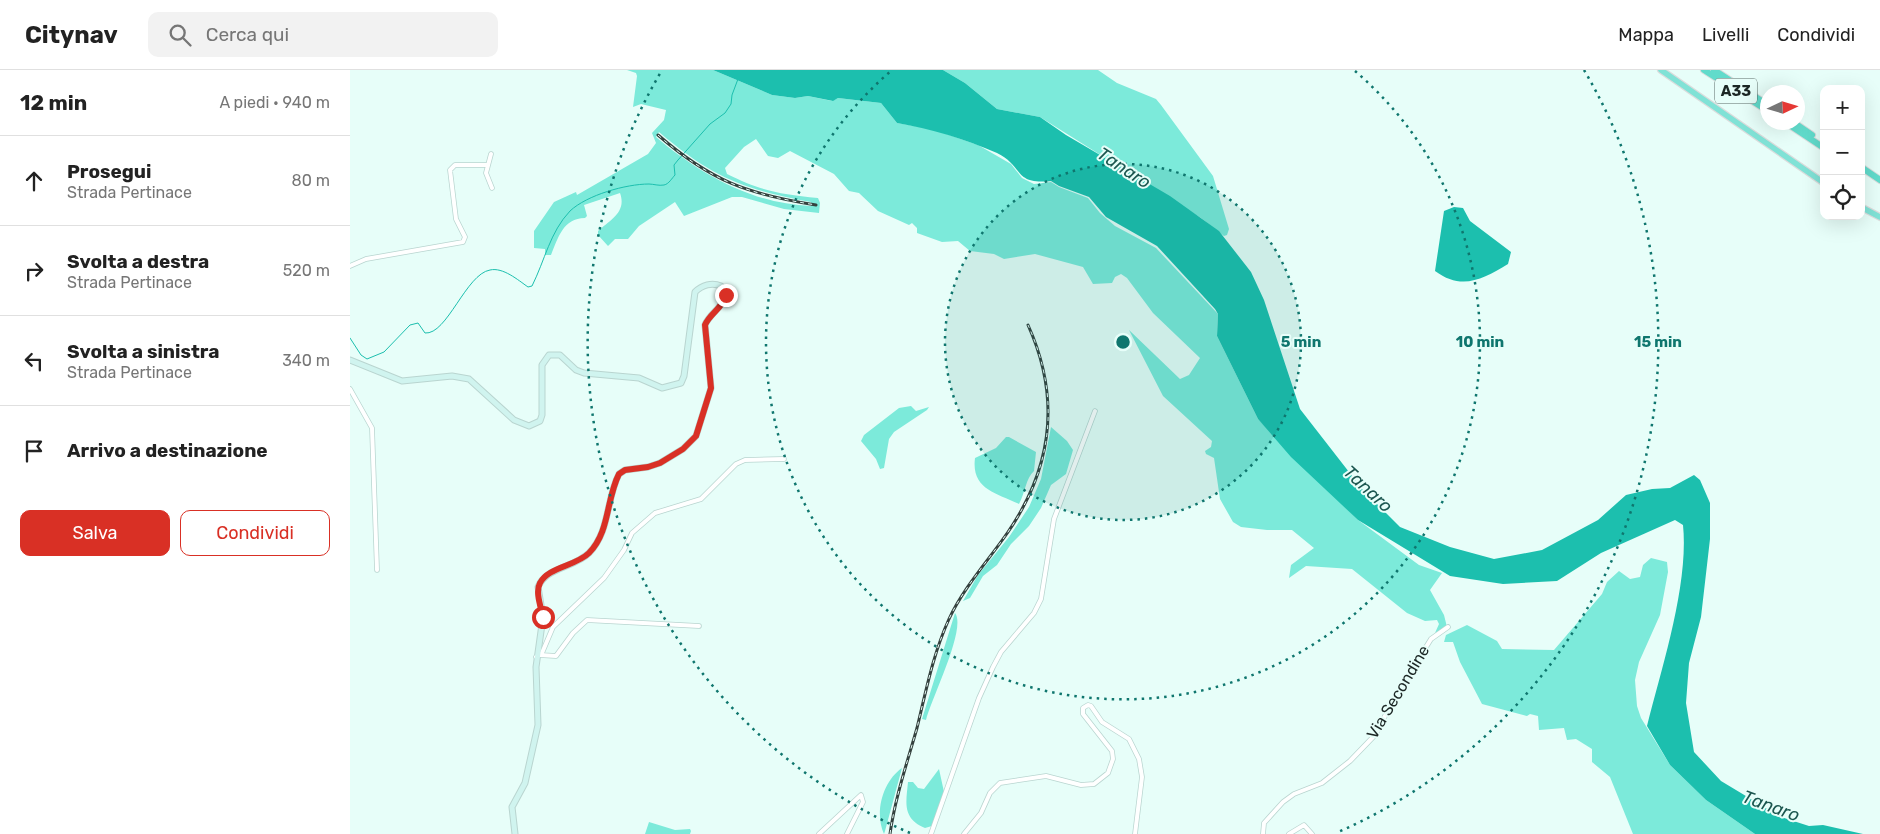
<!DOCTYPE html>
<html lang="it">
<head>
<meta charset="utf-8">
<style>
	body { margin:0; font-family:Rubik,sans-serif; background:#f2f2f2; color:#222 }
	.controls { position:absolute; right:15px; top:15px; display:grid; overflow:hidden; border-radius:10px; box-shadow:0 5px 20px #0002 }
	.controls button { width:45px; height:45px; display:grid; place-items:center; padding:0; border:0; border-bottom:1px solid #e0e0e0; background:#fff; color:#222; font:25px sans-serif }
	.compass { position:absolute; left:1410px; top:15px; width:45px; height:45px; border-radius:50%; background:#fff; box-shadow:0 5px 20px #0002; rotate:86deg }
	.stop { position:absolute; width:15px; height:15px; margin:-11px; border:4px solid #d93025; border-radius:50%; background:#fff }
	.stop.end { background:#d93025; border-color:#fff; box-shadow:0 1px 5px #0008 }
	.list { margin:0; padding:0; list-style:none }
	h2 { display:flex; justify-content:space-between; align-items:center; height:65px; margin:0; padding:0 20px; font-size:21px }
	h2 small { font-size:16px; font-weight:400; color:#767676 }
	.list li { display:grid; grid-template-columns:32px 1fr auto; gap:15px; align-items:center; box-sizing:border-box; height:90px; padding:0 20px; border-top:1px solid #e0e0e0 }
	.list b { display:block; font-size:19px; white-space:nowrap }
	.list p { margin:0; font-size:16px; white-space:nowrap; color:#767676 }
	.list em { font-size:16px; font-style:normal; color:#767676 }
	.actions { display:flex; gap:10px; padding:15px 20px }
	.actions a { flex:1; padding:11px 0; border:1px solid #d93025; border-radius:10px; text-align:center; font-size:18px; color:#d93025 }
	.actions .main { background:#d93025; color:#fff }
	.icon { flex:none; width:28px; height:28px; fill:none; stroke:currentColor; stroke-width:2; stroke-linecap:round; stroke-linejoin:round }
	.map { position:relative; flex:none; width:1530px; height:764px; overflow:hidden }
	header { display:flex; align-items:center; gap:30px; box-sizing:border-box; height:70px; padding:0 25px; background:#fff; border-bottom:1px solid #e0e0e0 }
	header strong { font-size:24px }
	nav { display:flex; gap:28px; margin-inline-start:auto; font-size:18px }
	.search { width:350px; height:45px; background:#f2f2f2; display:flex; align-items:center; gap:12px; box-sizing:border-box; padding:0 18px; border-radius:10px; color:#767676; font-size:19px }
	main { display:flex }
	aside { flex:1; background:#fff }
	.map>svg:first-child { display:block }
	.green { fill:#7ceada; fill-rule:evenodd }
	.water { fill:#1cbfae }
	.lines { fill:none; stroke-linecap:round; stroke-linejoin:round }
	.stream { stroke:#1cbfae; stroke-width:1 }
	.minor-casing { stroke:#b9d5d0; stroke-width:5.5 }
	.secondary-casing { stroke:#b9d5d0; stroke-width:7 }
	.trunk-casing { stroke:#dbdcdc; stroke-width:8 }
	.motorway-casing { stroke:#dbdcdc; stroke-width:8 }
	.minor { stroke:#fff; stroke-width:4 }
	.secondary { stroke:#d0f4ef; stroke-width:5 }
	.trunk { stroke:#80e2d6; stroke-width:5.5 }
	.motorway { stroke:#61dbcb; stroke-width:6 }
	.rail-casing { stroke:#34413e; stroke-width:3 }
	.rail { stroke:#e7fef9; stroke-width:1; stroke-dasharray:4; stroke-linecap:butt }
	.route { stroke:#d93025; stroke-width:6 }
	.ring { fill:none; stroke:#0f766e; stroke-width:2.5; stroke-dasharray:2.5 5 }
	.labels { text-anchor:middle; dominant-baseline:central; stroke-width:4; stroke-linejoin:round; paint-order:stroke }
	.shield { fill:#e7fef9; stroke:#596865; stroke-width:1 }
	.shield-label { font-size:15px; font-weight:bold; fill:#1c2725 }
	.street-label { font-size:16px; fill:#1c2725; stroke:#e7fef9 }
	.water-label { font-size:18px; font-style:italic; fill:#1c5750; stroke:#e7fef9 }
	.centre { fill:#0f766e; stroke:#e7fef9; stroke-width:2.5 }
	.ring-label { font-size:15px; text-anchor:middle; font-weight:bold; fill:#0f766e; stroke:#e7fef9; stroke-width:4; stroke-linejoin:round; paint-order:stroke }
</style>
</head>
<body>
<header>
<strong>Citynav</strong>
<div class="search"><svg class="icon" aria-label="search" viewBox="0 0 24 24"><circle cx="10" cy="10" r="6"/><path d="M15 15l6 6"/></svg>Cerca qui</div>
<nav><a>Mappa</a><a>Livelli</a><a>Condividi</a></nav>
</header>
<main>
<aside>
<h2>12 min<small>A piedi · 940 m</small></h2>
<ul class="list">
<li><svg class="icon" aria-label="ahead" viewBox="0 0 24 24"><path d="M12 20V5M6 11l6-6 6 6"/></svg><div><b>Prosegui</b><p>Strada Pertinace</p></div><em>80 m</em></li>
<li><svg class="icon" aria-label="right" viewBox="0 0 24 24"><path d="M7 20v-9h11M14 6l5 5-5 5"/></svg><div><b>Svolta a destra</b><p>Strada Pertinace</p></div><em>520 m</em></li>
<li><svg class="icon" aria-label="left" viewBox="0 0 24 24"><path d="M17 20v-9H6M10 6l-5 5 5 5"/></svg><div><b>Svolta a sinistra</b><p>Strada Pertinace</p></div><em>340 m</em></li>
<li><svg class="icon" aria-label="arrive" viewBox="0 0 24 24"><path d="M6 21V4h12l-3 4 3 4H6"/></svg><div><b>Arrivo a destinazione</b></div></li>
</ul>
<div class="actions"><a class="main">Salva</a><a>Condividi</a></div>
</aside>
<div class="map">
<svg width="1530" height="764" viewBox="0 0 1530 764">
	<rect width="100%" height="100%" fill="#e7fef9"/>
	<!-- green -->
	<path class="green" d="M 277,0 L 363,0 L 422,25 L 445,28 L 458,26 L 482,31 L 488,28 L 531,33 L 547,53 L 582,59 L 628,75 L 661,94 L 672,108 L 684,114 L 701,112 L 709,117 L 738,128 L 750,143 L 765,156 L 806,178 L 868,244 L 867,266 L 908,349 L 1008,450 L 1069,495 L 1092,503 L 1080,520 L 1094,545 L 1097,557 L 1085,563 L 1089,554 L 1087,550 L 1075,551 L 1057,543 L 1002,499 L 956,496 L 939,508 L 941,495 L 964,478 L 942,460 L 917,460 L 891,457 L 883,452 L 870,429 L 864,388 L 856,384 L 855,381 L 861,377 L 862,371 L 813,326 L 779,260 L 830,309 L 839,305 L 850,288 L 803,243 L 777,208 L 771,204 L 765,207 L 762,213 L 743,214 L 733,197 L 685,184 L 654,189 L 644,184 L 620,181 L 608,171 L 592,172 L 567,163 L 567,158 L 562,153 L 559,155 L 528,141 L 509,123 L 499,121 L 484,104 L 440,81 L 428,88 L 418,86 L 406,69 L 394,77 L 375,98 L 377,104 C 411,121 430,124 468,128 L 470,133 L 469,143 L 434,139 L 392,127 L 382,127 L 334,146 L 325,132 L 289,156 L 278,169 L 265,169 L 258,176 L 248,165 L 248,161 C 260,150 277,142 270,123 L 234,135 L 237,146 L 235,148 C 213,148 208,168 201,185 L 195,185 L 195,179 L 184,178 L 184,161 L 204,132 L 226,122 L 227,125 L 298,84 L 306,73 L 302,63 L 314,50 L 316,40 L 291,34 L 283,37 L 287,6 L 286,3 ZM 309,62 C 363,108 393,119 461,132 L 461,136 C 402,134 350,104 306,67 Z
		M 593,0 L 748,0 L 767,13 L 806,29 L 811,35 L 863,106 L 879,159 L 877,165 L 874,166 L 851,148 L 690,47 L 647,39 L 615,13 Z
		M 561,336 L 566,341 L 579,337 L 577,340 L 544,362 L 539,369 L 534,398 L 530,399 L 526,389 L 511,371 L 514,365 L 549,338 Z
		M 701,357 L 717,371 L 723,380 L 716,404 L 701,415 L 691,438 L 679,456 L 661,474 L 647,495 L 633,506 L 620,528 L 613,531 L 628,505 L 659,467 L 679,437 L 691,409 Z
		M 656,367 L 659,367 L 686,382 L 684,401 C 676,408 675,423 669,434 C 646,423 621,419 625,388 L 646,378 Z
		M 1301,488 L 1317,492 L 1318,502 L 1310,545 L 1289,592 L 1285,610 L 1287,636 L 1291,648 L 1320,695 L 1356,730 L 1405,764 L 1283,764 L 1260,707 L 1242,692 L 1242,679 L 1226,669 L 1217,670 L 1214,658 L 1189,660 L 1188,646 L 1180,644 L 1177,646 L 1132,634 L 1110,592 L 1103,572 L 1094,572 L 1096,565 L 1117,555 L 1147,571 L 1152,579 L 1204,580 L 1252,524 L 1257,512 L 1269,501 L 1280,509 L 1290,507 L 1293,495 Z
		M 605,543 C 617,558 581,629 576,650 L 572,649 Z
		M 552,698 L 535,761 L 534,764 C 524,742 533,711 552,698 Z
		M 589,699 L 594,722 L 582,756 L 575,758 C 552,748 556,733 558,712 L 563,712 L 568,718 L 574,719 Z
		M 299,752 L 325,760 L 340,759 L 341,761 L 340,764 L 295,764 Z"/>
	<!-- water -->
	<path class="water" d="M 363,0 L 593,0 L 615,13 L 647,39 L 690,47 L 716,65 L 820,126 L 869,161 L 901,202 L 914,230 L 950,339 L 1013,420 L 1050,457 L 1100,477 L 1144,489 L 1192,480 L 1248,450 L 1276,425 L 1302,419 L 1320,418 L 1344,405 L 1350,410 L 1360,433 L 1360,469 L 1351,547 L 1339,593 L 1336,633 L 1344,682 L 1371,711 L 1431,747 L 1459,756 L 1473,755 L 1513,764 L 1405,764 L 1356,730 L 1320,695 L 1297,656 C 1312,597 1339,514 1333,455 L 1325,450 L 1251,483 L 1207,511 L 1153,514 L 1100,506 L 1008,450 L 941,387 L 908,349 L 867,266 L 868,244 L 865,239 L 807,176 L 756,147 L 739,127 L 709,116 L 701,111 C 663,115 674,96 647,83 C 615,69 582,59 547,53 L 531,33 L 488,28 L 483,31 L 458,26 L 445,28 L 422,25 Z
		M 1104,137 L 1113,138 L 1120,151 L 1161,182 L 1158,194 C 1133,209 1112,221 1085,201 L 1094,141 Z"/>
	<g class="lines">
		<!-- stream -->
		<path class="stream" d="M 0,268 L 11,285 L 17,289 L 34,282 L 60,255 L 68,253 L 75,263 C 97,265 116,204 140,200 C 153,197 168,210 178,217 L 182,216 C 195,190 200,162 220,141 C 237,125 276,114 299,114 C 303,114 309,116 314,115 C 319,114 322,108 325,105 L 324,95 L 328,90 L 360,54 L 375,43 L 381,34 L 382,25 L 388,9"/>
		<!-- minor casing -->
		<g class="minor-casing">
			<path id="minor" d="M 141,84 L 136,103 L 142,118
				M 0,196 L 16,189 L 113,172 L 115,167 L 106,149 L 100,100 L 105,95 L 137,95
				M 0,319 L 22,358 L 27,500
				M 190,585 L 206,586 L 223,563 L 237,550 L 349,556
				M 186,587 L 192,583 L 203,557 L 254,508 L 274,480 L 282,463 L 305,443 L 351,429 L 386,394 L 395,390 L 434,389
				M 469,764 L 511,725 L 513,732 L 497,764
				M 581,764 L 629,628 L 643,597 L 651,582 L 684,543 L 691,529 L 704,449 L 745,341
				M 614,764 L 631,743 L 640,723 L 650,713 L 696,706 L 731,715 L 744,714 L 758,703 L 763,689 L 762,681 L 733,644 L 733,638 L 738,635 L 741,636 L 752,652 L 779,669 L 789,689 L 792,707 L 785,764
				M 913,764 L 914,753 L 933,732 L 944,724 L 972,713 L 1000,691 L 1026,664 L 1042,632 L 1081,569 L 1098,557
				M 939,764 L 954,755 L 962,764"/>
		</g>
		<!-- secondary casing -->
		<g class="secondary-casing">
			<path id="secondary" d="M 0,290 L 52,311 L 102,306 L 119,309 L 164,350 L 179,356 L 190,351 L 192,345 L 192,295 L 199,285 L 210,285 L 226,300 L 234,303 L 289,308 L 312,318 L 331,313 L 334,306 L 345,222 C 352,215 362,212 371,216 C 384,232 360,241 355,255 L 361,318 L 346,366 L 333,379 L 310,393 L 298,397 L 275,400 L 269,404 C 256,429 260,462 239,483 C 224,498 196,497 188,517 L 193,547 L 186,597 L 188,655 L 175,713 L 162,737 L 165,764"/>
		</g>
		<!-- trunk casing -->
		<g class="trunk-casing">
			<path id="trunk" d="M 1311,0 L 1474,113
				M 1511,137 L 1530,147"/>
		</g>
		<!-- motorway casing -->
		<g class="motorway-casing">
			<path id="motorway" d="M 1354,0 L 1418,41
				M 1364,0 L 1418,35
				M 1435,52 L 1474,78
				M 1443,52 L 1462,65
				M 1511,97 L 1530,110"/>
		</g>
		<!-- minor -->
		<use href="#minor" class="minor"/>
		<!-- secondary -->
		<use href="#secondary" class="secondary"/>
		<!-- trunk -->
		<use href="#trunk" class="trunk"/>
		<!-- motorway -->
		<use href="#motorway" class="motorway"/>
		<!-- rail casing -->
		<g class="rail-casing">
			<path id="rail" d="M 308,65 C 361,111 397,124 466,135
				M 540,764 C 545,728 557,693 567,658 C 576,621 583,584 599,549 C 614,517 638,491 658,462 C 703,396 711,328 678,255"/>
		</g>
		<!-- rail -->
		<use href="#rail" class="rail"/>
	</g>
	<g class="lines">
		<!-- route -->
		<path class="route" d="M 193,547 C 191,537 185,522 190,513 C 198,497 226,496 239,483 C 260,462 256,429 269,404 L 275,400 L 298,397 L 310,393 L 333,379 L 346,366 L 361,318 L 355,255 C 360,243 373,238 376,225"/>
	</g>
	<!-- distance rings -->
	<circle cx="773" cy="272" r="178" fill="#0f766e" fill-opacity=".12"/>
	<g class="ring">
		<circle cx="773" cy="272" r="178"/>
		<path d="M1005 1A357 357 0 1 1 541 1"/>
		<path d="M560 763A535 535 0 0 1 312 0M1234 0A535 535 0 0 1 986 763"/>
	</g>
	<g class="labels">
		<!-- shield labels -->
		<rect class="shield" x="1365" y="8.5" width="42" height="25" rx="4"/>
		<g class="shield-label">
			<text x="1386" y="21">A33</text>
		</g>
		<!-- street labels -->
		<g class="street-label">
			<text transform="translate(1048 622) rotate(-59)">Via Secondine</text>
		</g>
		<!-- water labels -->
		<g class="water-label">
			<text transform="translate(774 98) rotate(33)">Tanaro</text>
			<text transform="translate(1018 419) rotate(43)">Tanaro</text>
			<text transform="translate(1421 736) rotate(20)">Tanaro</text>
		</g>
	</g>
	<circle cx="773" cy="272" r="8" class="centre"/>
	<g class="ring-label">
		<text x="951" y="277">5 min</text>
		<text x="1130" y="277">10 min</text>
		<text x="1308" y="277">15 min</text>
	</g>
</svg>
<div class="controls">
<button>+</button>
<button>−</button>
<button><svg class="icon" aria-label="locate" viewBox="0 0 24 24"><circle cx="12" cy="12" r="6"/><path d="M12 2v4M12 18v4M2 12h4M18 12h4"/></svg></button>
</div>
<svg class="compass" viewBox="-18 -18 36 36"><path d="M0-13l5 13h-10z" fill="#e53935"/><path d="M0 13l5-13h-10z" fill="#767676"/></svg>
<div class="stop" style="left:193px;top:547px"></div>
<div class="stop end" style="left:376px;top:225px"></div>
</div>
</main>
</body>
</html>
